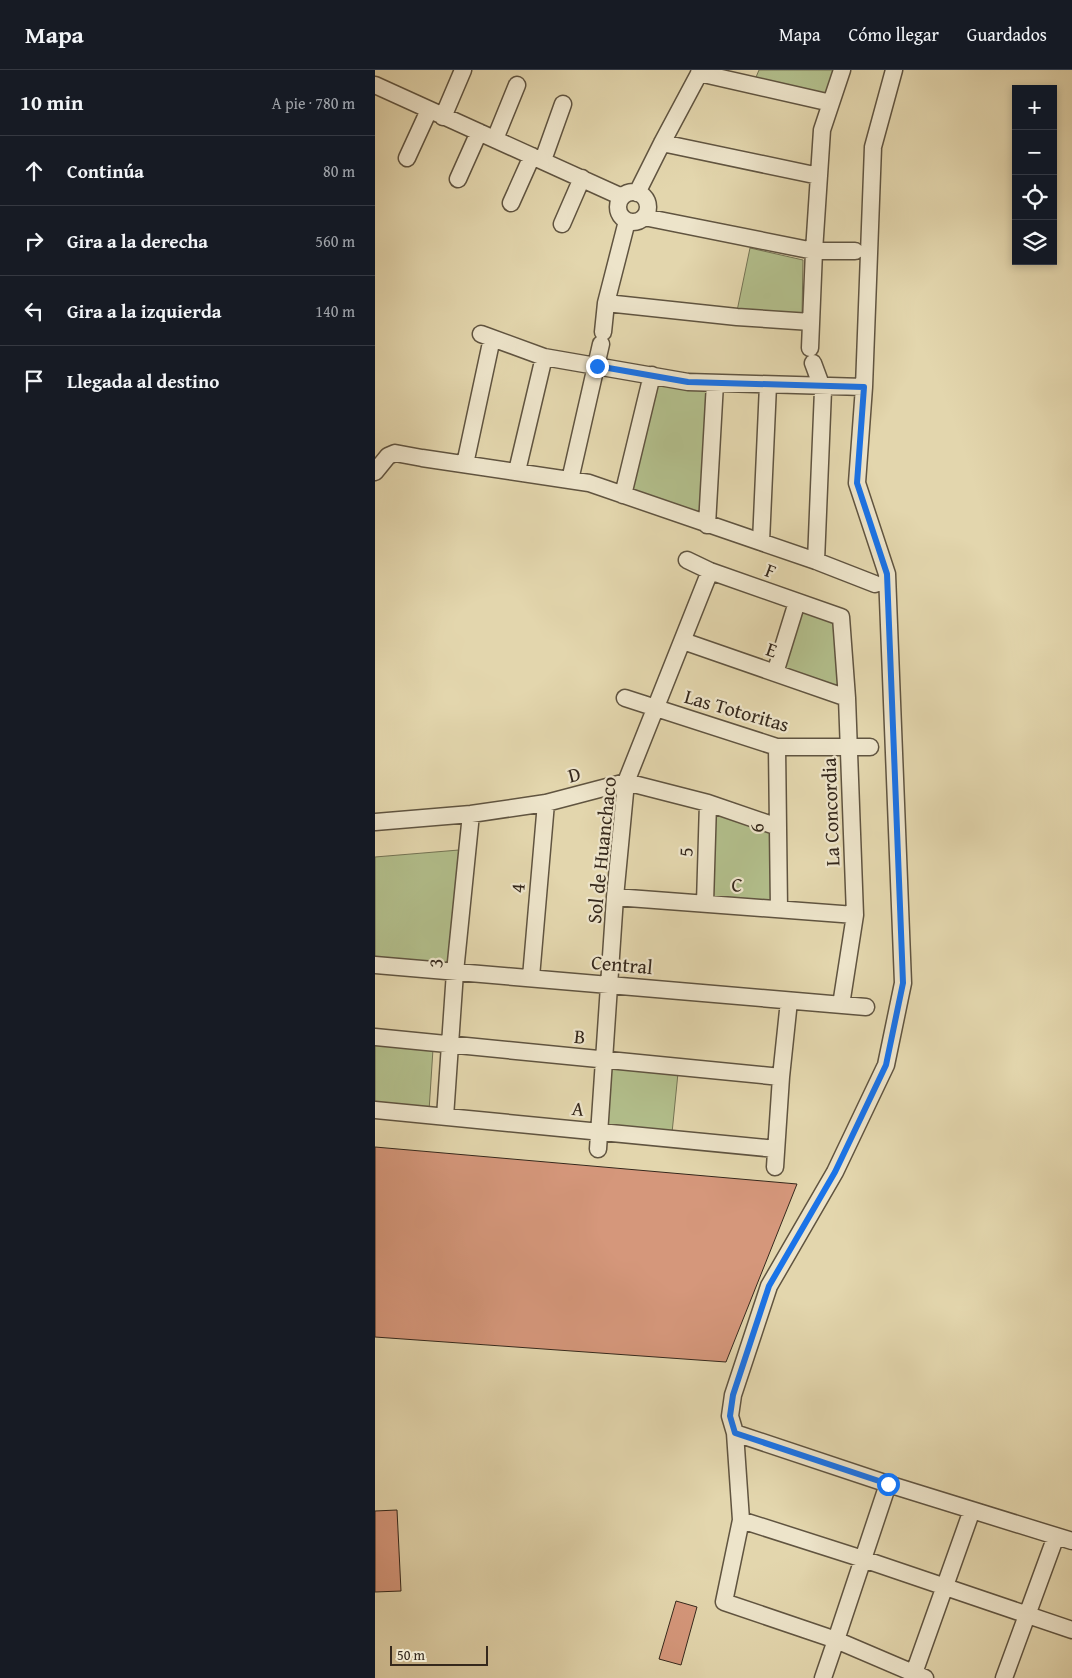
<!DOCTYPE html>
<html lang="es">
<head>
<meta charset="utf-8">
<style>
	body { margin:0; font-family:"Gentium Book Plus",serif; background:#20242c; color:#f1f3f6 }
	.controls { position:absolute; right:15px; top:15px; display:grid; overflow:hidden; border-radius:0px; box-shadow:0 2px 8px #0003 }
	.controls button { width:45px; height:45px; display:grid; place-items:center; padding:0; border:0; border-bottom:1px solid #363941; background:#171b24; color:#f1f3f6; font:25px sans-serif }
	.scale { position:absolute; left:15px; bottom:12px; width:98px; box-sizing:border-box; padding-left:5px; border:2px solid #35281c; border-top:0; font-size:14px; line-height:18px; white-space:nowrap; color:#35281c; -webkit-text-stroke:4px #ede4ca; paint-order:stroke }
	.stop { position:absolute; width:15px; height:15px; margin:-11px; border:4px solid #1a73e8; border-radius:50%; background:#fff }
	.stop.end { background:#1a73e8; border-color:#fff; box-shadow:0 1px 5px #0008 }
	.list { margin:0; padding:0; list-style:none }
	h2 { display:flex; justify-content:space-between; align-items:center; height:65px; margin:0; padding:0 20px; font-size:21px }
	h2 small { font-size:16px; font-weight:400; color:#9ea1a6 }
	.list li { display:grid; grid-template-columns:32px 1fr auto; gap:15px; align-items:center; box-sizing:border-box; height:70px; padding:0 20px; border-top:1px solid #363941 }
	.list b { display:block; font-size:19px; white-space:nowrap }
	.list em { font-size:16px; font-style:normal; color:#9ea1a6 }
	.icon { flex:none; width:28px; height:28px; fill:none; stroke:currentColor; stroke-width:2; stroke-linecap:round; stroke-linejoin:round }
	.map { position:relative; flex:none; width:697px; height:1608px; overflow:hidden }
	header { display:flex; align-items:center; gap:30px; box-sizing:border-box; height:70px; padding:0 25px; background:#171b24; border-bottom:1px solid #363941 }
	header strong { font-size:24px }
	nav { display:flex; gap:28px; margin-inline-start:auto; font-size:18px }
	main { display:flex }
	aside { flex:1; background:#171b24 }
	.map>svg:first-child { display:block }
	.green { fill:#b2be8b; stroke:#747354 }
	.building { fill:#d5977b; stroke:#35281c }
	.lines { fill:none; stroke-linecap:round; stroke-linejoin:round }
	.minor-casing { stroke:#605440; stroke-width:19 }
	.minor { stroke:#ede4ca; stroke-width:16 }
	.route { stroke:#1a73e8; stroke-width:6 }
	.labels { text-anchor:middle; dominant-baseline:central; stroke-width:4.5; stroke-linejoin:round; paint-order:stroke }
	.street-label { font-size:20px; fill:#35281c; stroke:#ede4ca }
</style>
</head>
<body>
<header>
<strong>Mapa</strong>
<nav><a>Mapa</a><a>Cómo llegar</a><a>Guardados</a></nav>
</header>
<main>
<aside>
<h2>10 min<small>A pie · 780 m</small></h2>
<ul class="list">
<li><svg class="icon" aria-label="ahead" viewBox="0 0 24 24"><path d="M12 20V5M6 11l6-6 6 6"/></svg><div><b>Continúa</b></div><em>80 m</em></li>
<li><svg class="icon" aria-label="right" viewBox="0 0 24 24"><path d="M7 20v-9h11M14 6l5 5-5 5"/></svg><div><b>Gira a la derecha</b></div><em>560 m</em></li>
<li><svg class="icon" aria-label="left" viewBox="0 0 24 24"><path d="M17 20v-9H6M10 6l-5 5 5 5"/></svg><div><b>Gira a la izquierda</b></div><em>140 m</em></li>
<li><svg class="icon" aria-label="arrive" viewBox="0 0 24 24"><path d="M6 21V4h12l-3 4 3 4H6"/></svg><div><b>Llegada al destino</b></div></li>
</ul>
</aside>
<div class="map">
<svg width="697" height="1608" viewBox="0 0 697 1608">
	<rect width="100%" height="100%" fill="#e3d6ad"/>
	<filter id="stains"><feTurbulence type="fractalNoise" baseFrequency=".004" numOctaves="4"/><feColorMatrix values="0 0 0 0 .2 0 0 0 0 .09 0 0 0 0 .02 0 0 0 .5 -.17"/></filter>
	<radialGradient id="worn" r=".72"><stop offset=".6" stop-color="#630" stop-opacity="0"/><stop offset="1" stop-color="#630" stop-opacity=".3"/></radialGradient>
	<!-- green -->
	<path class="green" d="M 384,0 L 462,0 L 451,28 L 379,12 Z
		M 375,178 L 428,190 L 427,246 L 362,241 Z
		M 281,313 L 332,320 L 326,448 L 255,422 Z
		M 425,538 L 464,552 L 469,622 L 405,601 Z
		M 339,738 L 400,760 L 402,835 L 334,830 Z
		M 84,780 L 74,895 L 0,889 L 0,787 Z
		M 0,974 L 58,979 L 54,1041 L 0,1037 Z
		M 237,997 L 303,1003 L 297,1063 L 232,1058 Z"/>
	<!-- building -->
	<path class="building" d="M 0,1077 L 422,1114 L 351,1292 L 0,1267 Z
		M 22,1440 L 26,1521 L 0,1522 L 0,1441 Z
		M 301,1531 L 322,1537 L 306,1595 L 284,1589 Z"/>
	<g class="lines">
		<!-- minor casing -->
		<g class="minor-casing">
			<path id="minor" d="M 324,3 L 456,33
				M 0,15 L 247,127
				M 68,47 L 88,0
				M 120,69 L 142,15
				M 287,73 L 444,106
				M 32,88 L 54,40
				M 168,90 L 188,34
				M 83,109 L 104,62
				M243 137a15 15 0 1 1 30 0a15 15 0 1 1-30 0Z
				M 262,123 L 287,73 L 326,0
				M 136,133 L 157,86
				M 269,147 L 439,181 L 480,181
				M 187,154 L 207,108
				M 231,233 L 362,247 L 436,252
				M 228,262 L 231,233 L 252,151
				M 106,264 L 169,287 L 313,312 L 489,317
				M 435,278 L 439,181 L 447,60 L 467,0
				M 438,293 L 448,320 L 441,491
				M 90,394 L 117,268
				M 142,401 L 169,287
				M 0,402 L 13,386 L 20,383 L 47,388 L 214,413 L 441,491 L 500,514
				M 195,410 L 226,274
				M 248,425 L 277,305
				M 332,455 L 340,313
				M 386,472 L 393,315
				M 312,490 L 335,501 L 466,547 L 472,628 L 480,845 L 466,935
				M 308,571 L 472,628
				M 400,603 L 422,532
				M 250,628 L 402,677 L 495,677
				M 402,677 L 404,839
				M 0,752 L 96,744 L 171,733 L 251,712 L 333,733 L 403,757
				M 240,827 L 480,845
				M 330,833 L 333,733
				M 0,895 L 491,937
				M 156,907 L 171,733
				M 0,967 L 406,1007
				M 0,1040 L 401,1079
				M 70,1047 L 80,902 L 96,744
				M 223,1079 L 240,827 L 251,712 L 335,501
				M 400,1097 L 406,1007 L 414,931
				M 360,1363 L 513,1414 L 697,1471
				M 513,1414 L 461,1570 L 550,1608
				M 366,1450 L 488,1489 L 697,1560
				M 539,1603 L 597,1440
				M 448,1608 L 461,1570 L 349,1532 L 366,1450 L 360,1363 L 355,1346 L 358,1325 L 394,1216 L 460,1102 L 511,995 L 528,913 L 512,504 L 482,413 L 489,317 L 498,77 L 519,0
				M 629,1608 L 681,1466"/>
		</g>
		<!-- minor -->
		<use href="#minor" class="minor"/>
	</g>
	<g class="lines">
		<!-- route -->
		<path class="route" d="M 222,296 L 313,312 L 489,317 L 482,413 L 512,504 L 528,913 L 511,995 L 460,1102 L 394,1216 L 358,1325 L 355,1346 L 360,1363 L 513,1414"/>
	</g>
	<g class="labels">
		<!-- street labels -->
		<g class="street-label">
			<text transform="translate(396 500) rotate(20)">F</text>
			<text transform="translate(397 579) rotate(19)">E</text>
			<text transform="translate(362 640) rotate(16)">Las Totoritas</text>
			<text transform="translate(199 704) rotate(-14)">D</text>
			<text transform="translate(455 742) rotate(-92)">La Concordia</text>
			<text transform="translate(381 758) rotate(-91)">6</text>
			<text transform="translate(226 780) rotate(-84)">Sol de Huanchaco</text>
			<text transform="translate(310 782) rotate(-88)">5</text>
			<text transform="translate(362 814) rotate(5)">C</text>
			<text transform="translate(142 818) rotate(-85)">4</text>
			<text transform="translate(60 893) rotate(-85)">3</text>
			<text transform="translate(247 894) rotate(5)">Central</text>
			<text transform="translate(205 966) rotate(6)">B</text>
			<text transform="translate(203 1038) rotate(6)">A</text>
		</g>
	</g>
	<rect width="100%" height="100%" filter="url(#stains)"/>
	<rect width="100%" height="100%" fill="url(#worn)"/>
</svg>
<div class="controls">
<button>+</button>
<button>−</button>
<button><svg class="icon" aria-label="locate" viewBox="0 0 24 24"><circle cx="12" cy="12" r="6"/><path d="M12 2v4M12 18v4M2 12h4M18 12h4"/></svg></button>
<button><svg class="icon" aria-label="layers" viewBox="0 0 24 24"><path d="M12 4l9 5-9 5-9-5zM3 14l9 5 9-5"/></svg></button>
</div>
<div class="scale">50 m</div>
<div class="stop" style="left:513px;top:1414px"></div>
<div class="stop end" style="left:222px;top:296px"></div>
</div>
</main>
</body>
</html>
